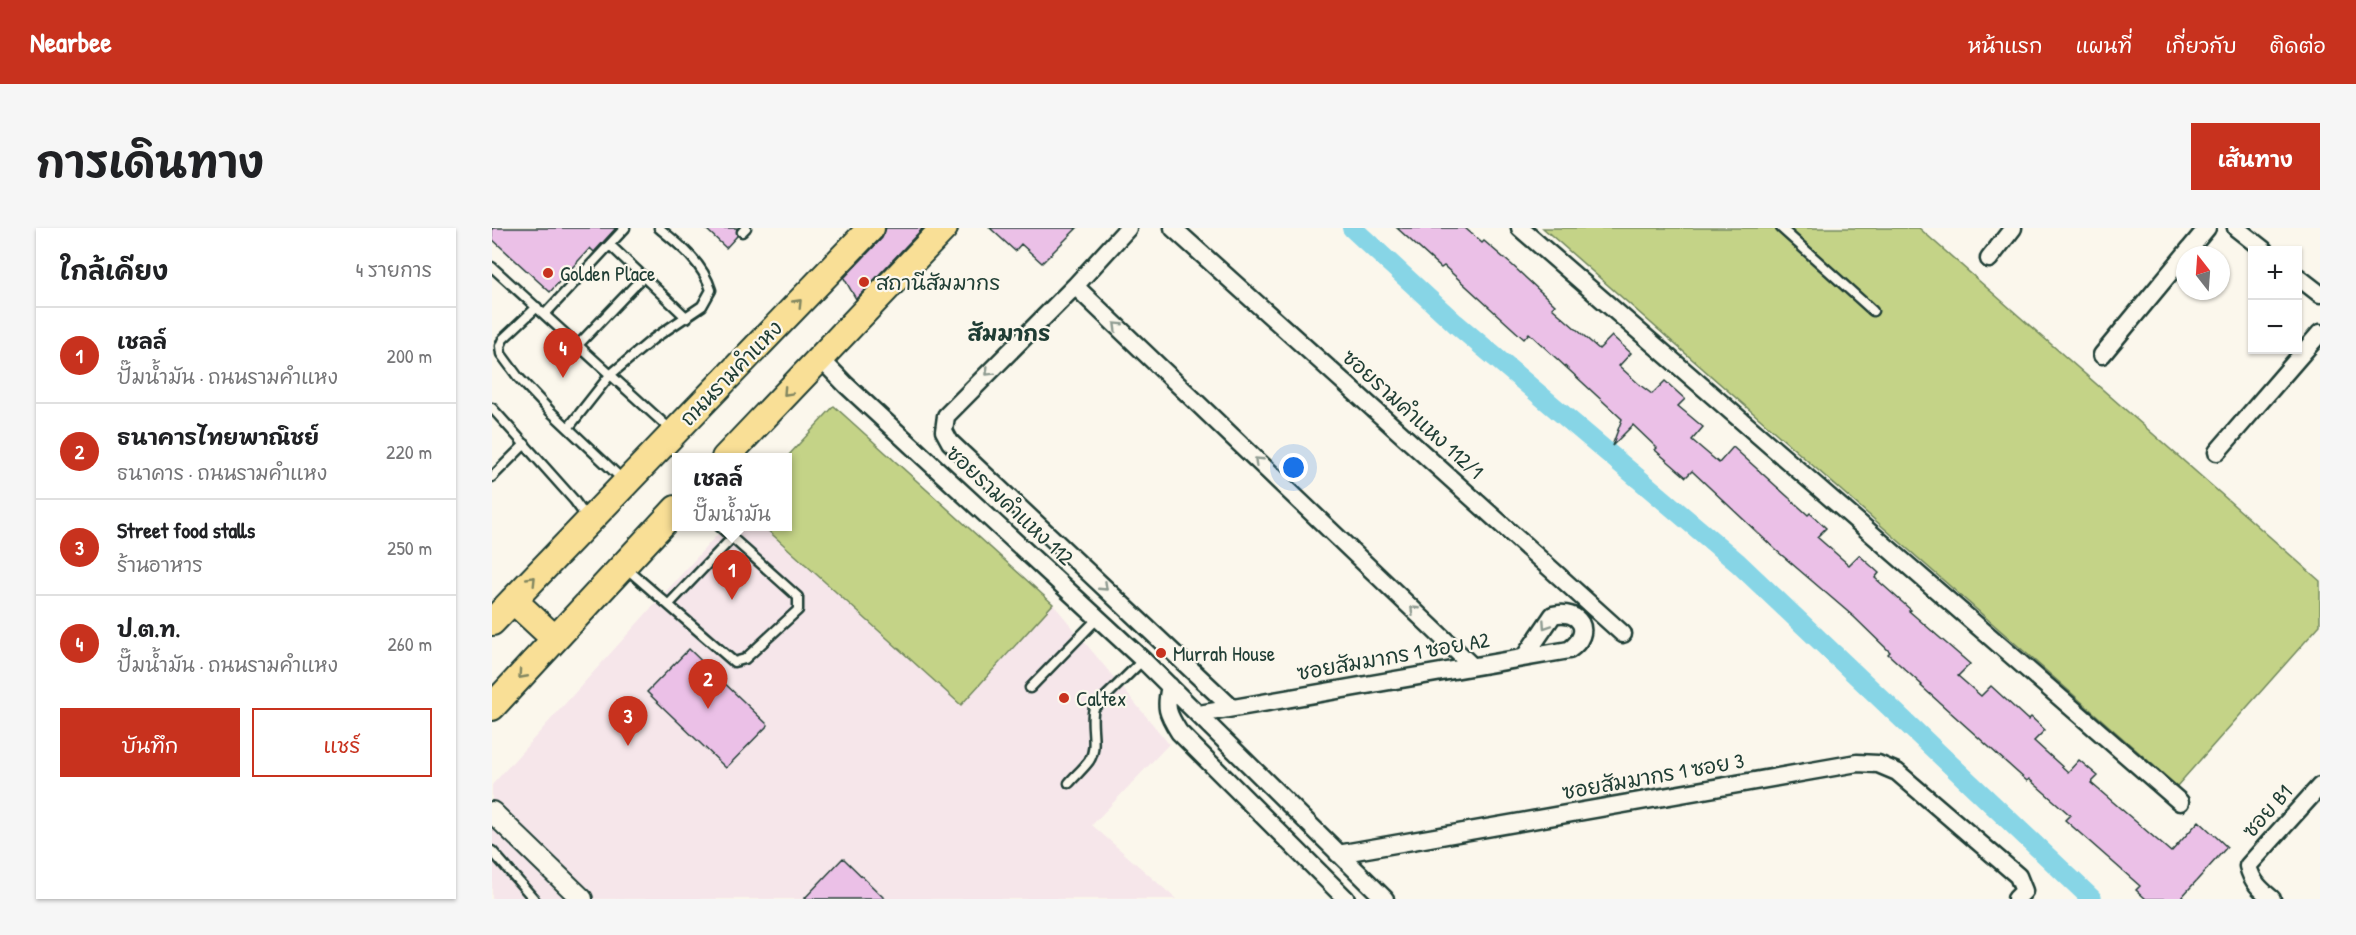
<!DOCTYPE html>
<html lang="th">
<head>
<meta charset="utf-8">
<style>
	body { margin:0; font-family:"Patrick Hand","Playpen Sans Thai",sans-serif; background:#f6f6f6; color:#202124 }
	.controls { position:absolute; right:18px; top:18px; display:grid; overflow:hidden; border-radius:0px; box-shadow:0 2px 4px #0004 }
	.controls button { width:54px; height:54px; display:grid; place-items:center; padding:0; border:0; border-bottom:2px solid #e0e0e0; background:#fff; color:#202124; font:30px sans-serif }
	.compass { position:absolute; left:1684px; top:18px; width:54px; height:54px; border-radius:50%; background:#fff; box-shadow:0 2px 4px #0004; rotate:343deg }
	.you { position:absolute; left:802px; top:240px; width:21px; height:21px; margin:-15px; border:4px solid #fff; border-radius:50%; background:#1a73e8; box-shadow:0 0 0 9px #1a73e833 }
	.badge { display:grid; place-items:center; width:39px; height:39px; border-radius:50%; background:#c8321e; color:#fff; font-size:20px; font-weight:700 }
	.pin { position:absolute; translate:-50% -50px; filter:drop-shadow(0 2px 3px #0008) }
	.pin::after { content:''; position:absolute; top:32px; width:21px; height:18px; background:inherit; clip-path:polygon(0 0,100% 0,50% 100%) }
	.popup { position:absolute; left:180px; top:225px; width:120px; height:78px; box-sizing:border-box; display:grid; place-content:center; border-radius:0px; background:#fff; filter:drop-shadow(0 2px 4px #0005); font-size:20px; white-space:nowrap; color:#757577 }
	.popup b { font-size:22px; color:#202124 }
	.popup::after { content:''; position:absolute; left:50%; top:100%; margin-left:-12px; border:12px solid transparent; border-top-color:#fff }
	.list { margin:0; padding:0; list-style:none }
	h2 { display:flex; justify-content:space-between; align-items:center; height:78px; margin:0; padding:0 24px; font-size:26px }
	h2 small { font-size:20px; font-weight:400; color:#757577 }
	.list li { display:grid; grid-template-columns:39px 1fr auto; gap:18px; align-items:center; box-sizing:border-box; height:96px; padding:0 24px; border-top:2px solid #e0e0e0 }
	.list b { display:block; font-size:22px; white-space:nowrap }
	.list p { margin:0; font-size:20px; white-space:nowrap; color:#757577 }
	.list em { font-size:20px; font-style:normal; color:#757577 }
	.actions { display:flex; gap:12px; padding:18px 24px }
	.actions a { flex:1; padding:14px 0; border:2px solid #c8321e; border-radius:0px; text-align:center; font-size:21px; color:#c8321e }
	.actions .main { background:#c8321e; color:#fff }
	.map { position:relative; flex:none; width:1828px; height:671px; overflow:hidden; border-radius:0px }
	header { display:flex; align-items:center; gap:36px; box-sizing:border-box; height:84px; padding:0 30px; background:#c8321e; color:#fff }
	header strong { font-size:28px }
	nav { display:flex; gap:33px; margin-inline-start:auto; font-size:21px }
	.intro { display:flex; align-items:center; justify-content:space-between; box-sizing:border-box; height:144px; padding:0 36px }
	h1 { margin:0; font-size:42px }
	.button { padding:15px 27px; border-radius:0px; background:#c8321e; color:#fff; font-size:21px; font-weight:700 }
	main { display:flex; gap:36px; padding:0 36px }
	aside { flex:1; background:#fff; border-radius:0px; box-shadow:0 2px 4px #0004 }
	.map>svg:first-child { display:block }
	.built { fill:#f6e6ea }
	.green { fill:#c4d387; stroke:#72885e; stroke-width:1.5 }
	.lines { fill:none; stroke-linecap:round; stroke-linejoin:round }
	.canal { stroke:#87d5e6; stroke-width:20 }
	.building { fill:#ebc0e7; stroke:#1f3d34; stroke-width:1.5 }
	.service-casing { stroke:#1f3d34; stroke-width:13 }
	.minor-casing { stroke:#1f3d34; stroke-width:21 }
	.tertiary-casing { stroke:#1f3d34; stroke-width:24 }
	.primary-casing { stroke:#1f3d34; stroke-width:30 }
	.service { stroke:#fbf7ec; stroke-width:8 }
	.minor { stroke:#fbf7ec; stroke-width:16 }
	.tertiary { stroke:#fbf7ec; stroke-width:20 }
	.primary { stroke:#f9df96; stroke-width:26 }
	.oneway { stroke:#818660 }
	.oneway2 { stroke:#8d9a90 }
	.poi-dot { fill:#c8321e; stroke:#fbf7ec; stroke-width:2 }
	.labels { text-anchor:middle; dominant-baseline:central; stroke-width:4.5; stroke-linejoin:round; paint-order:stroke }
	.poi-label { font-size:21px; fill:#1f3d34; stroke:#fbf7ec; text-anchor:start }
	.street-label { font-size:21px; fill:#1f3d34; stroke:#fbf7ec }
	.neighbourhood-label { font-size:22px; font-weight:bold; fill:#1f3d34; stroke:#fbf7ec }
</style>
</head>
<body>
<header>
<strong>Nearbee</strong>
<nav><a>หน้าแรก</a><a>แผนที่</a><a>เกี่ยวกับ</a><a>ติดต่อ</a></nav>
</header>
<div class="intro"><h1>การเดินทาง</h1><a class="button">เส้นทาง</a></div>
<main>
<aside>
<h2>ใกล้เคียง<small>4 รายการ</small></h2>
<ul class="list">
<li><span class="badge">1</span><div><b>เชลล์</b><p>ปั๊มน้ำมัน · ถนนรามคำแหง</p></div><em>200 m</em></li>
<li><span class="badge">2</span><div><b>ธนาคารไทยพาณิชย์</b><p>ธนาคาร · ถนนรามคำแหง</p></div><em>220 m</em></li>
<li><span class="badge">3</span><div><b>Street food stalls</b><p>ร้านอาหาร</p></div><em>250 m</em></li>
<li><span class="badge">4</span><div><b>ป.ต.ท.</b><p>ปั๊มน้ำมัน · ถนนรามคำแหง</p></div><em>260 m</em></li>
</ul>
<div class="actions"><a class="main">บันทึก</a><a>แชร์</a></div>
</aside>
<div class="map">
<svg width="1828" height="671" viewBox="0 0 1828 671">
	<rect width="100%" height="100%" fill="#fbf7ec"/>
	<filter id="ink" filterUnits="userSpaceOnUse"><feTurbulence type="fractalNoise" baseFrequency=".0167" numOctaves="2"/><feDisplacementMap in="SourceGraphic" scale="12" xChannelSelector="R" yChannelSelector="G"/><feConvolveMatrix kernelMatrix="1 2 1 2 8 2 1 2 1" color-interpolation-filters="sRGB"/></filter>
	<g filter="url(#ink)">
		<!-- built -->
		<path class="built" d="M 232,299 L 272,299 L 469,477 L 561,376 L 677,516 L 600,597 L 684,671 L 0,671 L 0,557 Z"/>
		<!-- green -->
		<path class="green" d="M 1051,0 L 1427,0 L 1828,353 L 1828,397 L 1685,558 Z
			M 342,178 L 561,376 L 469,477 L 272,299 L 296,298 L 295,229 Z"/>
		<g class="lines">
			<!-- canal -->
			<path class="canal" d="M 860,0 L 963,95 L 1246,335 L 1600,671"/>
		</g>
		<!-- building -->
		<path class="building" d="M 0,0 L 124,0 L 102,24 L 98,20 L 58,64 L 0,11 Z
			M 213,0 L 245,0 L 245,8 L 234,20 Z
			M 394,0 L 431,0 L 364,71 L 352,50 L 390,10 Z
			M 498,0 L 585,0 L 550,35 L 529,16 L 523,23 Z
			M 905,0 L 973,0 L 990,15 L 992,13 L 1020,37 L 1063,77 L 1060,80 L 1107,121 L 1120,108 L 1139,125 L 1127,138 L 1148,157 L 1160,166 L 1173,153 L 1193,171 L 1186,178 L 1211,199 L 1200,212 L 1227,235 L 1241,219 L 1316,287 L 1318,285 L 1334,300 L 1325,309 L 1357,337 L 1367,327 L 1387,345 L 1383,350 L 1419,382 L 1417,383 L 1478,436 L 1466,448 L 1489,468 L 1499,458 L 1536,492 L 1539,489 L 1553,502 L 1542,513 L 1576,544 L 1587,532 L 1606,548 L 1599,555 L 1679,624 L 1707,593 L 1735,619 L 1688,671 L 1654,671 L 1644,662 L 1648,658 L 1573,592 L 1578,587 L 1537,551 L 1535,553 L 1429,458 L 1430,457 L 1396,426 L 1398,424 L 1362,389 L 1285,323 L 1200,243 L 1194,249 L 1163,222 L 1165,220 L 1141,197 L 1120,218 L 1130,191 L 1037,105 L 1032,111 L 952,38 L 949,40 Z
			M 197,421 L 276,497 L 234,540 L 155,464 Z
			M 351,630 L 393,671 L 312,671 Z"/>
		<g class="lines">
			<!-- service casing -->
			<g class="service-casing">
				<path id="service" d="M 1289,0 L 1381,83
					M 250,4 L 254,0
					M 118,17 L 195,90
					M 0,39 L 179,202
					M 45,79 L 11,111 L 8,118 L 9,126 L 26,149 L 58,183 L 131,252
					M 53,86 L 133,0
					M 86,117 L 152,48
					M 0,180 L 82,272 L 95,290
					M 77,199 L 118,147 L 161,111 L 210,78 L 219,62 C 211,35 188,17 167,0
					M 0,249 L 33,216
					M 134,340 L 242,434 L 253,431 L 306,382 L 306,369 L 227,298
					M 177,376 L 240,310
					M 538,460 L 606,390
					M 577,555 C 584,547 592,540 597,533 C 607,518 597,496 602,480 L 651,432
					M 0,623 L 42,671"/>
			</g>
			<!-- minor casing -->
			<g class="minor-casing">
				<path id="minor" d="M 636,0 L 583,58 L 454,188 L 452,203 L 458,214 L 740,480
					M 681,0 L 1131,406
					M 1028,0 L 1688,574
					M 1744,0 L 1772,22
					M 1497,31 L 1521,0
					M 1806,49 L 1828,66
					M 583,58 L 979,437
					M 1610,127 L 1715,0
					M 327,129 L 354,157 L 651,432 L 893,671
					M 1725,224 L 1828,105
					M 678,458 C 673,480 675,485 687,504 L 854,671
					M 707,486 L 1077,422 C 1103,404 1087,380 1061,387 L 1033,428
					M 846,626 L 1365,535 L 1386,536 L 1405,544 L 1526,648 L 1532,663 L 1524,671
					M 1780,671 C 1768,661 1760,654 1756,638 L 1828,558"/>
			</g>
			<!-- tertiary casing -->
			<g class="tertiary-casing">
				<path id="tertiary" d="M 0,584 L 90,671"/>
			</g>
			<!-- primary casing -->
			<g class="primary-casing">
				<path id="primary" d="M 233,230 L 452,0
					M 21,372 L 63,411
					M 0,394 L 379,0
					M 0,479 L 184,281"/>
			</g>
			<!-- service -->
			<use href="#service" class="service"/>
			<!-- minor -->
			<use href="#minor" class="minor"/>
			<!-- tertiary -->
			<use href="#tertiary" class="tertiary"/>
			<!-- primary -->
			<use href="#primary" class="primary"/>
		</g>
		<!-- one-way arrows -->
		<defs><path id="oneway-chevron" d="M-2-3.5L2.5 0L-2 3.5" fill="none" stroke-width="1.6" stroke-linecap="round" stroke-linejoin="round" transform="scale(1.5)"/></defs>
		<g class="oneway">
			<use href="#oneway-chevron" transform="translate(306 75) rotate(-46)"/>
			<use href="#oneway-chevron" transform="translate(295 164) rotate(133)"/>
			<use href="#oneway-chevron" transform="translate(40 352) rotate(-46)"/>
			<use href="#oneway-chevron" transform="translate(30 447) rotate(132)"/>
		</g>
		<g class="oneway2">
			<use href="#oneway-chevron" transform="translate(625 98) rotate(-136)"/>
			<use href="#oneway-chevron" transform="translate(497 144) rotate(135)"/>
			<use href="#oneway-chevron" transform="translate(766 233) rotate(-136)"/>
			<use href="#oneway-chevron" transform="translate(612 359) rotate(43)"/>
			<use href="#oneway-chevron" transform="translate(922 382) rotate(-136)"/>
			<use href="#oneway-chevron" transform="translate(1054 397) rotate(124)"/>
		</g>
	</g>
	<!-- markers -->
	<g class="poi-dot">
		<circle cx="56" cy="45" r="6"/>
		<circle cx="372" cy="54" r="6"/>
		<circle cx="669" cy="425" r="6"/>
		<circle cx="572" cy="470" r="6"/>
	</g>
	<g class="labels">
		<!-- poi labels -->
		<g class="poi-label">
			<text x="68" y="45">Golden Place</text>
			<text x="384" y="54">สถานีสัมมากร</text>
			<text x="681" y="425">Murrah House</text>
			<text x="584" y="470">Caltex</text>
		</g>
		<!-- street labels -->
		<g class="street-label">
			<text transform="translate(239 145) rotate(-46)">ถนนรามคำแหง</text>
			<text transform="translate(921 186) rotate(42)">ซอยรามคำแหง 112/1</text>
			<text transform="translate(518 277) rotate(43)">ซอยรามคำแหง 112</text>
			<text transform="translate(901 428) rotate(-10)">ซอยสัมมากร 1 ซอย A2</text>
			<text transform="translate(1161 548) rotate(-10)">ซอยสัมมากร 1 ซอย 3</text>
			<text transform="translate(1775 583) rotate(-48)">ซอย B1</text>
		</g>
		<!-- neighbourhood labels -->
		<g class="neighbourhood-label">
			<text x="517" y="105">สัมมากร</text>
		</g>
	</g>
</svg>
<div class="controls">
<button>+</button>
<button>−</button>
</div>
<svg class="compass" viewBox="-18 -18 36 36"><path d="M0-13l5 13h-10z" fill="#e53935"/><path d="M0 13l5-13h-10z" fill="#757577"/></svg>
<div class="you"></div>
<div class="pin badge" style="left:240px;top:372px">1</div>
<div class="popup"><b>เชลล์</b>ปั๊มน้ำมัน</div>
<div class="pin badge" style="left:216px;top:481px">2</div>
<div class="pin badge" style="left:136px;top:518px">3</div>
<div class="pin badge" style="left:71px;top:150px">4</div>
</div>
</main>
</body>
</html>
